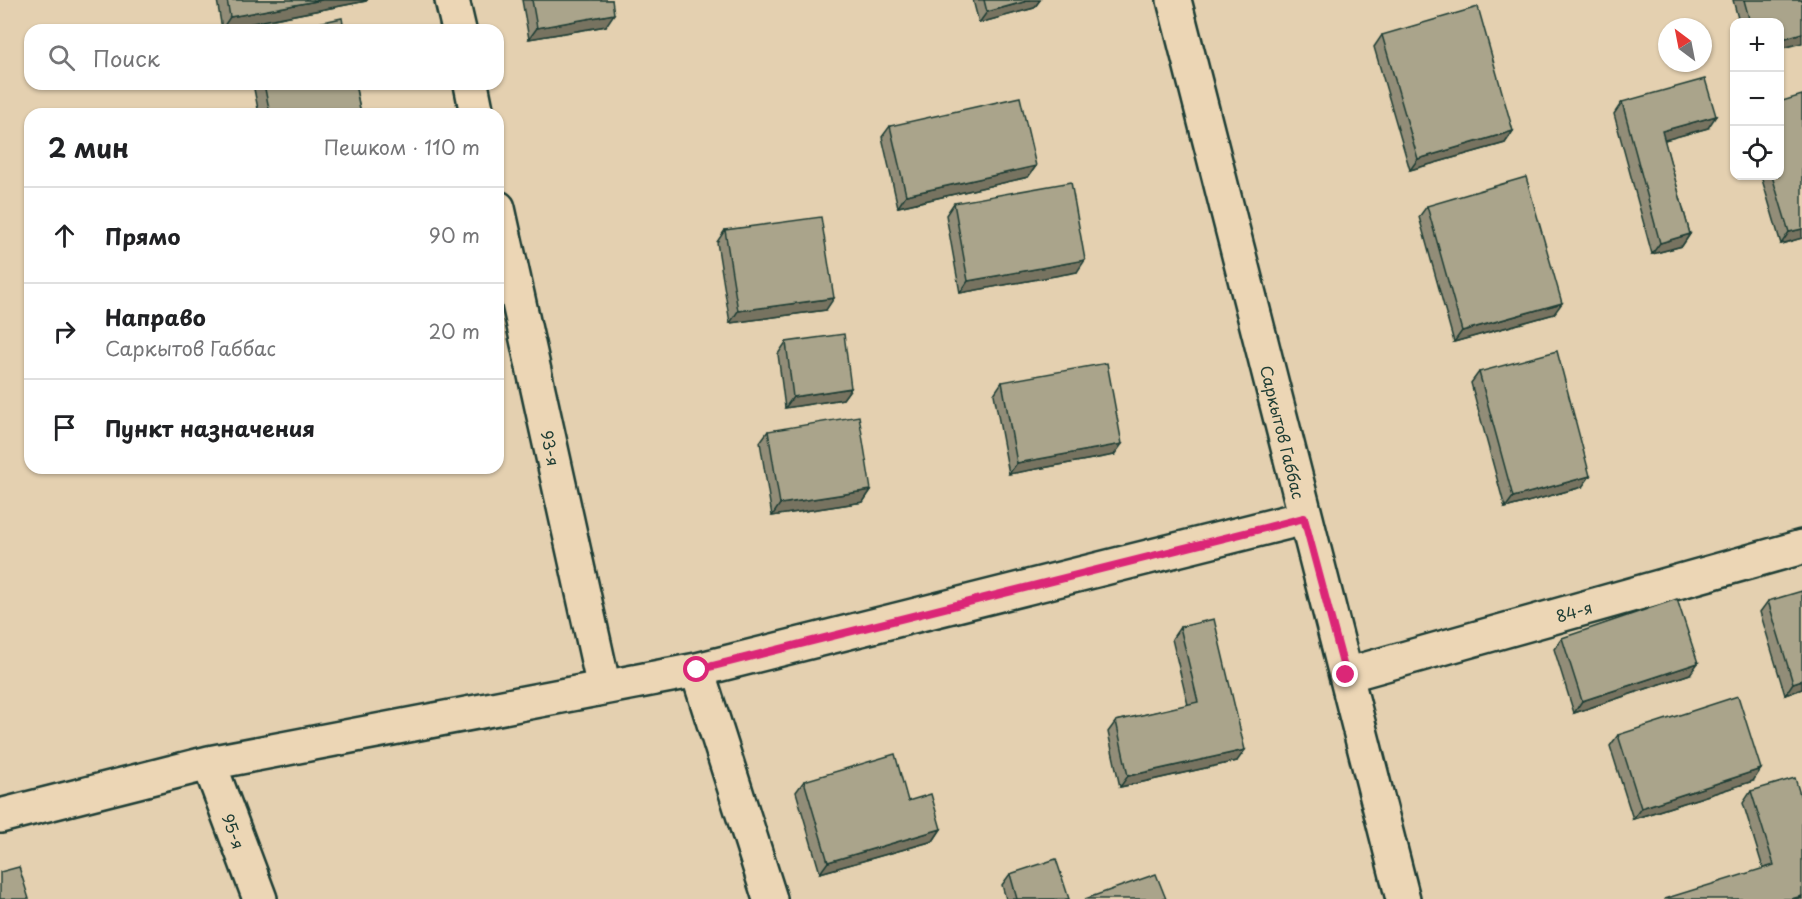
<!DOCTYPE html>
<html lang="ru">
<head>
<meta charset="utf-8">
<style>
	body { margin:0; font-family:"Playpen Sans",sans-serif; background:#f6f6f6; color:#202124 }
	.controls { position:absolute; right:18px; top:18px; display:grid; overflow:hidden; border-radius:12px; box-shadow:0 2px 4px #0004 }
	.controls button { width:54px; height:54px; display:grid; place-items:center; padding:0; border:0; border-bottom:2px solid #e0e0e0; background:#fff; color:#202124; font:30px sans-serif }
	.compass { position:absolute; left:1658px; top:18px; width:54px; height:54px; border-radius:50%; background:#fff; box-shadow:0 2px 4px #0004; rotate:328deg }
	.stop { position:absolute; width:18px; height:18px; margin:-14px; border:4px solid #db2777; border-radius:50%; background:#fff }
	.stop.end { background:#db2777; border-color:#fff; box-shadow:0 2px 6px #0008 }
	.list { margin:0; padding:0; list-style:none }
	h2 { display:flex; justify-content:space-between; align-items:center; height:78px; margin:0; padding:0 24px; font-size:26px }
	h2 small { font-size:20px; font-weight:400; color:#757577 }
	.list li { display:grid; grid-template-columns:39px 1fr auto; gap:18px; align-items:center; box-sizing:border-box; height:96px; padding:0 24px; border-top:2px solid #e0e0e0 }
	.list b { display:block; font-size:22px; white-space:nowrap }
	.list p { margin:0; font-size:20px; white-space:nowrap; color:#757577 }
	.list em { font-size:20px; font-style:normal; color:#757577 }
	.icon { flex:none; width:33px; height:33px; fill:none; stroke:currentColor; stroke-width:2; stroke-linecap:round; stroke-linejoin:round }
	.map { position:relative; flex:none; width:1802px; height:899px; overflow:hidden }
	.search { position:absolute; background:#fff; box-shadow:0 2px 4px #0004; left:24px; top:24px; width:480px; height:66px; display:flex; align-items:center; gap:15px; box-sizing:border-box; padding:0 21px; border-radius:18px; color:#757577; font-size:22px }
	.panel { position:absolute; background:#fff; box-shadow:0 2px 4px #0004; left:24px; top:108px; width:480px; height:366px; border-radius:18px }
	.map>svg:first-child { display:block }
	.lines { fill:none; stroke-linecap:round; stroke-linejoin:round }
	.minor-casing { stroke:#1f3d34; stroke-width:38 }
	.minor { stroke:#ecd6b5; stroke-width:33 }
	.wall { fill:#928d78; stroke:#1f3d34; stroke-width:1.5 }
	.shaded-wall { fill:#777361; stroke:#1f3d34; stroke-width:1.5 }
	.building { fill:#aaa48b; stroke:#1f3d34; stroke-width:1.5 }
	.route { stroke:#db2777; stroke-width:8 }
	.labels { text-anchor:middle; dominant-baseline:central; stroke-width:5; stroke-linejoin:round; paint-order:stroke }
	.street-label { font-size:16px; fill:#1f3d34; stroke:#ecd6b5 }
</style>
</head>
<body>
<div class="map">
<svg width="1802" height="899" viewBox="0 0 1802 899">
	<rect width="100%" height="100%" fill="#e4d0b0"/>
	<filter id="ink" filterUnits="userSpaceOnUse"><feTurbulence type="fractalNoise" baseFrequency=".0167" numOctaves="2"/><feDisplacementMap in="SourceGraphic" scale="12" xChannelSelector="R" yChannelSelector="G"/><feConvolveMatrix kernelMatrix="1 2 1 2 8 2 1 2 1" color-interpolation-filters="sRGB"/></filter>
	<g filter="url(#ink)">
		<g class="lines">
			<!-- minor casing -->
			<g class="minor-casing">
				<path id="minor" d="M 452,0 L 459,30
					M 1174,0 L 1403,899
					M 471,84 L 477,114
					M 498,208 L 604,688
					M 697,670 L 770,899
					M 1346,675 L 1802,547
					M 209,763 L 260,899
					M 0,816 L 209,763 L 697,670 L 1304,518"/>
			</g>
			<!-- minor -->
			<use href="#minor" class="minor"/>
		</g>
		<!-- wall -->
		<path class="wall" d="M 217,0 L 367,0 L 366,1 L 222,29 Z
			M 522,0 L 612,0 L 606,26 L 529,39 Z
			M 973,0 L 1040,0 L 1034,8 L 979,23 Z
			M 1733,0 L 1802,0 L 1779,22 L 1739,22 Z
			M 1382,35 L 1513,131 L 1505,143 L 1410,170 L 1374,47 Z
			M 253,84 L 355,84 L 361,114 L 259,114 Z
			M 1622,102 L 1708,128 L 1664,140 L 1690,234 L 1682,246 L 1652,254 L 1614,114 Z
			M 890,126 L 1036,166 L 1028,177 L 898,207 L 882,137 Z
			M 1761,176 L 1779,176 L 1802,238 L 1781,244 Z
			M 954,203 L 1077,272 L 960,293 L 946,215 Z
			M 1427,206 L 1554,314 L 1454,342 L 1419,217 Z
			M 725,230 L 826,310 L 730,323 L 717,242 Z
			M 786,342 L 851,388 L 843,399 L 785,408 L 778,354 Z
			M 1479,372 L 1582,487 L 1505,508 L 1471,383 Z
			M 1002,382 L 1114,455 L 1009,474 L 994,394 Z
			M 768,431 L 871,490 L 863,502 L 772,516 L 760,442 Z
			M 1768,601 L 1802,689 L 1785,695 L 1760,612 Z
			M 1180,627 L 1237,761 L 1120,787 L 1108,732 L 1116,721 L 1188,705 L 1172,639 Z
			M 1562,638 L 1690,674 L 1574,713 L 1554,649 Z
			M 1618,735 L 1753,781 L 1633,819 L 1610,746 Z
			M 804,781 L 908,801 L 941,829 L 933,841 L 820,873 L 796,792 Z
			M 1751,791 L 1802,899 L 1763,868 L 1743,803 Z
			M 1010,874 L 1069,899 L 1006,899 L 1002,885 Z"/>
		<!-- shaded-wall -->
		<path class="shaded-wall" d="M 322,0 L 367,0 L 366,1 L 222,29 L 230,17 Z
			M 1031,0 L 1040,0 L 1034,8 L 979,23 L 987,12 Z
			M 614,14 L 606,26 L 529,39 L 537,28 Z
			M 1802,33 L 1802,43 L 1779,49 L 1779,40 Z
			M 1716,116 L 1708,128 L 1654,143 L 1662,131 Z
			M 1513,131 L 1505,143 L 1410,170 L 1418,159 Z
			M 1036,166 L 1028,177 L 898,207 L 906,195 Z
			M 1802,229 L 1802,238 L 1781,244 L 1789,232 Z
			M 1690,234 L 1682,246 L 1652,254 L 1660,243 Z
			M 1085,260 L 1077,272 L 960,293 L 968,281 Z
			M 834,298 L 826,310 L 730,323 L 738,311 Z
			M 1562,303 L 1554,314 L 1454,342 L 1462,331 Z
			M 851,388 L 843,399 L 785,408 L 793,397 Z
			M 1122,444 L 1114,455 L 1009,474 L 1017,463 Z
			M 1590,476 L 1582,487 L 1505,508 L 1513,497 Z
			M 871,490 L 863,502 L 772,516 L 780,504 Z
			M 1698,663 L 1690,674 L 1574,713 L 1582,701 Z
			M 1802,680 L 1802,689 L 1785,695 L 1793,683 Z
			M 1245,750 L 1237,761 L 1120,787 L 1128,776 Z
			M 1761,769 L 1753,781 L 1633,819 L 1641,808 Z
			M 941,829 L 933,841 L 820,873 L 828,862 Z
			M 1802,896 L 1802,899 L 1791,899 Z"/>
		<!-- building -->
		<path class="building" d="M 227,0 L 322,0 L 230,17 Z
			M 532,0 L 612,0 L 614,14 L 537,28 Z
			M 984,0 L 1031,0 L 987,12 Z
			M 1744,0 L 1802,0 L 1802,33 L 1779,40 L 1779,22 L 1750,22 Z
			M 1478,7 L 1513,131 L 1418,159 L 1382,35 Z
			M 342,18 L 344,30 L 286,30 Z
			M 1705,79 L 1716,116 L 1662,131 L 1690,234 L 1660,243 L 1622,102 Z
			M 264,84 L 355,84 L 361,114 L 270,114 Z
			M 1802,95 L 1802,229 L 1789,232 L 1772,176 L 1779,176 L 1779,102 Z
			M 1020,97 L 1036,166 L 906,195 L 890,126 Z
			M 1526,177 L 1562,303 L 1462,331 L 1427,206 Z
			M 1071,182 L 1085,260 L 968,281 L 954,203 Z
			M 821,217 L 834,298 L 738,311 L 725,230 Z
			M 844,334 L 851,388 L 793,397 L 786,342 Z
			M 1557,351 L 1590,476 L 1513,497 L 1479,372 Z
			M 1107,363 L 1122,444 L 1017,463 L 1002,382 Z
			M 859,416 L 871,490 L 780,504 L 768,431 Z
			M 1802,591 L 1802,680 L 1793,683 L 1768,601 Z
			M 1677,599 L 1698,663 L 1582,701 L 1562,638 Z
			M 1214,619 L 1245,750 L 1128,776 L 1116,721 L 1198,702 L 1180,627 Z
			M 1738,696 L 1761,769 L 1641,808 L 1618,735 Z
			M 895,754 L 908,801 L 931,794 L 941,829 L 828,862 L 804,781 Z
			M 1795,778 L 1802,801 L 1802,896 L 1791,899 L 1664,899 L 1774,865 L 1751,791 Z
			M 1056,859 L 1069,899 L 1017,899 L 1010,874 Z
			M 19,867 L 29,899 L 0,899 L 0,872 Z
			M 1156,874 L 1166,899 L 1085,899 Z"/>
	</g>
	<g class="lines" filter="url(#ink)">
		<!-- route -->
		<path class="route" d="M 697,670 L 1304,518 L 1346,675"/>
	</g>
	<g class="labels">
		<!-- street labels -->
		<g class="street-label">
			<text transform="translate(1283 432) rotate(76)">Саркытов Габбас</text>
			<text transform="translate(551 448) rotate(78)">93-я</text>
			<text transform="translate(1574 611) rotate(-16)">84-я</text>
			<text transform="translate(234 831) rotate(70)">95-я</text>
		</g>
	</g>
</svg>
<div class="controls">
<button>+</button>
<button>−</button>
<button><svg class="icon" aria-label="locate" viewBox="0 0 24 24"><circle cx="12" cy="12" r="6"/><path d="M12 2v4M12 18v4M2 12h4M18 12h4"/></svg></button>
</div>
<svg class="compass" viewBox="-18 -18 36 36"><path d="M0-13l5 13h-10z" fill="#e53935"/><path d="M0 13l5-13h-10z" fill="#757577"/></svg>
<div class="stop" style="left:697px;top:670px"></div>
<div class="stop end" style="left:1346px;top:675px"></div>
<div class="search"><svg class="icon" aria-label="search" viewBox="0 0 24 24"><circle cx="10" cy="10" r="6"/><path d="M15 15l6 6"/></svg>Поиск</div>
<section class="panel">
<h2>2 мин<small>Пешком · 110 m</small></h2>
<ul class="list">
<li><svg class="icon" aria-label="ahead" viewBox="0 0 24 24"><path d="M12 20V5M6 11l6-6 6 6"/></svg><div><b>Прямо</b></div><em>90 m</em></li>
<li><svg class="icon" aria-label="right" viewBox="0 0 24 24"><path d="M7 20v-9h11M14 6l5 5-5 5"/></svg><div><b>Направо</b><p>Саркытов Габбас</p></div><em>20 m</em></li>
<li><svg class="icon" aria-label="arrive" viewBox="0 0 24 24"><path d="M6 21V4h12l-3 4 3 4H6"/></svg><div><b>Пункт назначения</b></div></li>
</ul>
</section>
</div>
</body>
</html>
